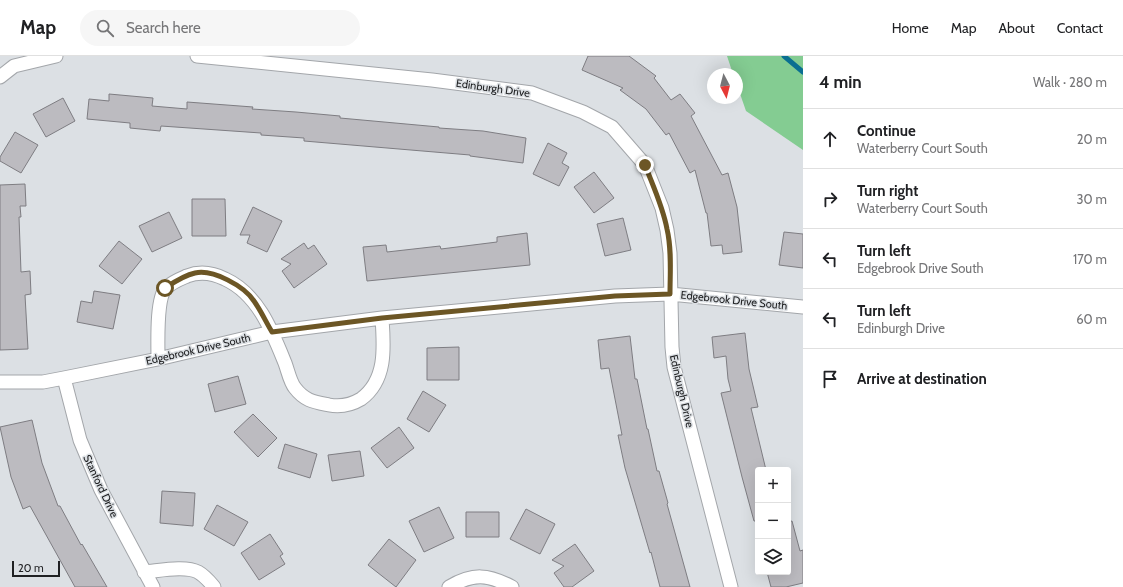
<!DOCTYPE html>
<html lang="en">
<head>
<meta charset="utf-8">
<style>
	body { margin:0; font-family:Cabin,sans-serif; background:#f6f6f6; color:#202124 }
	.controls { position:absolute; right:12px; bottom:12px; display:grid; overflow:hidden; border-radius:4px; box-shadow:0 4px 16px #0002 }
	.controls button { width:36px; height:36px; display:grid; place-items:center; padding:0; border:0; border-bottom:1px solid #e0e0e0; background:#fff; color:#202124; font:20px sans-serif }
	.compass { position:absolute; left:707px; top:12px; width:36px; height:36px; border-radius:50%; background:#fff; box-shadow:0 4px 16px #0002; rotate:173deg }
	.scale { position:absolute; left:12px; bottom:10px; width:48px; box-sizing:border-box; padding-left:4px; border:2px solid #202123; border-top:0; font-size:11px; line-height:14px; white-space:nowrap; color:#202123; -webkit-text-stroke:3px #dce0e4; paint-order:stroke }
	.stop { position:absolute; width:12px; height:12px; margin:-9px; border:3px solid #6c5625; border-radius:50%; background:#fff }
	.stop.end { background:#6c5625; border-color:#fff; box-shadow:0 1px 4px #0008 }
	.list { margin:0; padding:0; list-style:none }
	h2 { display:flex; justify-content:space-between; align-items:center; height:52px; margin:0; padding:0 16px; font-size:17px }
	h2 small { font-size:13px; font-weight:400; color:#757577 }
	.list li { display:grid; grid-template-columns:26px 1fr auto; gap:12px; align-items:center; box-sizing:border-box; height:60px; padding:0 16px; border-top:1px solid #e0e0e0 }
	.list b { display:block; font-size:15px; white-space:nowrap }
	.list p { margin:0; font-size:13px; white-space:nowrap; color:#757577 }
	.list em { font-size:13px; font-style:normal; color:#757577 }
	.icon { flex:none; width:22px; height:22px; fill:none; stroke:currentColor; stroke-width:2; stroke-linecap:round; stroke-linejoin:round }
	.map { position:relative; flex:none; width:803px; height:531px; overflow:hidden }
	header { display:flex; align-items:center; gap:24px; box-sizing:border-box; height:56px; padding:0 20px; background:#fff; border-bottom:1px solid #e0e0e0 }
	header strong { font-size:19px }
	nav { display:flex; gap:22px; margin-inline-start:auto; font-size:14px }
	.search { width:280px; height:36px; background:#f6f6f6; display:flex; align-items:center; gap:10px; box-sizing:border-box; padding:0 14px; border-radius:22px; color:#757577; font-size:15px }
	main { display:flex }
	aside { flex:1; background:#fff }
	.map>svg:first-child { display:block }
	.green { fill:#84cc92 }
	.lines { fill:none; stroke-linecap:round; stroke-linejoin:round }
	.stream { stroke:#0a6f91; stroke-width:5 }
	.building { fill:#bcbbc0; stroke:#7e7d82 }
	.street-casing { stroke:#a3a6aa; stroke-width:15 }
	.street { stroke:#fff; stroke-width:13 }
	.route { stroke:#6c5625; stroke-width:5 }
	.labels { text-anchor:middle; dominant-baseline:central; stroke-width:3; stroke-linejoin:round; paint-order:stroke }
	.street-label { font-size:11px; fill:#202123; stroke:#dce0e4 }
</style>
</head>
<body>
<header>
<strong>Map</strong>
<div class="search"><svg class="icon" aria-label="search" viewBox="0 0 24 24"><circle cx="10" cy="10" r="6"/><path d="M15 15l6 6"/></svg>Search here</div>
<nav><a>Home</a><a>Map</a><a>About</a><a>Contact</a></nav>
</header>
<main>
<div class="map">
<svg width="803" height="531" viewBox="0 0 803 531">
	<rect width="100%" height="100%" fill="#dce0e4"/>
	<!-- green -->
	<path class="green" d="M 727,0 L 803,0 L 803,94 L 746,55 L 737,29 L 737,18 L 733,18 Z"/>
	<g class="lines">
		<!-- stream -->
		<path class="stream" d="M 784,0 L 803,16"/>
	</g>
	<!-- building -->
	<path class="building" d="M 588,0 L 629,0 L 656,20 L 654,22 L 671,44 L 680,38 L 695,57 L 691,60 L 722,119 L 728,117 L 737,151 L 742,196 L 723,198 L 722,189 L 711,190 L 707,157 L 706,157 L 695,114 L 690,117 L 669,77 L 666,79 L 646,53 L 620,34 L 623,32 L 582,14 Z
		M 109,38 L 153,42 L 152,50 L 187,53 L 187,46 L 253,51 L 252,53 L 296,56 L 340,60 L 340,62 L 439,71 L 439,72 L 483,75 L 526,82 L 523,107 L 470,100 L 470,99 L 304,85 L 304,82 L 261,79 L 261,77 L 161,70 L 160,75 L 130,72 L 130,67 L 87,63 L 89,43 L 109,45 Z
		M 63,42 L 75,65 L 46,81 L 33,58 Z
		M 15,76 L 38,89 L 21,117 L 0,105 L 0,101 Z
		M 548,87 L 567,97 L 562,107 L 569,111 L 559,130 L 533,118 Z
		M 594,116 L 614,142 L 594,157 L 574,131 Z
		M 25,128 L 26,150 L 20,150 L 21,161 L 19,161 L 21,216 L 30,215 L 31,238 L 25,239 L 28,293 L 0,294 L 0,129 Z
		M 192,143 L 225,143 L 226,180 L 192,180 Z
		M 253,151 L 282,165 L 267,196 L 247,187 L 250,179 L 240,179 Z
		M 169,156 L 182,182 L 152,196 L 139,170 Z
		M 623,162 L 631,194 L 605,200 L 597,168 Z
		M 784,176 L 803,178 L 803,212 L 779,209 Z
		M 527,177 L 530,209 L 367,225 L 363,191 L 386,189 L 387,196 L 440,190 L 441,193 L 497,186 L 497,181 Z
		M 119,185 L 142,203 L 122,228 L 99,210 Z
		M 304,187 L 308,193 L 314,189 L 327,208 L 294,232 L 282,215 L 291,208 L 281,203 Z
		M 94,235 L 120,239 L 113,273 L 77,266 L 81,245 L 92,247 Z
		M 745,277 L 749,313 L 758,351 L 751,352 L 766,414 L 758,414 L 758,465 L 754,465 L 742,421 L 721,337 L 731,335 L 728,323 L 726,300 L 714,302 L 712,281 Z
		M 630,280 L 635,323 L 637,323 L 647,373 L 648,373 L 657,415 L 659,415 L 668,447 L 667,448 L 690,531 L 660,531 L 651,496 L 650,497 L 625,412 L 618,379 L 622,379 L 609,312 L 601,313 L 598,284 Z
		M 459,291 L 459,324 L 427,324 L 427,292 Z
		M 238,320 L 246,348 L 215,356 L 208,328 Z
		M 423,335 L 446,349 L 429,376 L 407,363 Z
		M 253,358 L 277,382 L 258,401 L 234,376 Z
		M 32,364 L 42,407 L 58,450 L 60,450 L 81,489 L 82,488 L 107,531 L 75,531 L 30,450 L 23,453 L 11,421 L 0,371 Z
		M 399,371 L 414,392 L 387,412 L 371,392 Z
		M 285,388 L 317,398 L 310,422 L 278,412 Z
		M 360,395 L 364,420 L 332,425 L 328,399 Z
		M 162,435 L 195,437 L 193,470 L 160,467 Z
		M 217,449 L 248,466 L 234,490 L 204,473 Z
		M 439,451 L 454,482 L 424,496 L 409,465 Z
		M 526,453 L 555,468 L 540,498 L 510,483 Z
		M 466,456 L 499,456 L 499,481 L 466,481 Z
		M 792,465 L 800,495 L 803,494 L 803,527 L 786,531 L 771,531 L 767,516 L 788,516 L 788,466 Z
		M 270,478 L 283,498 L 280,500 L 285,508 L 259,524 L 241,497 Z
		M 389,483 L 416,504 L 396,531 L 368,509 Z
		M 575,488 L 594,515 L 572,531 L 564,531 L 554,517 L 564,510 L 552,504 Z"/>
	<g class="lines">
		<!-- street casing -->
		<g class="street-casing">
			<path id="street" d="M 197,0 L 432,24 L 532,37 L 583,56 L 612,71 L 645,109 L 662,152 L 667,174 L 670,197 L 672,291 L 674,311 L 731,531
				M 0,21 L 14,10 L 56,0
				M 158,303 C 158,288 156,242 166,232 C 172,226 180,223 187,220 C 200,215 213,217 225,223 C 258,238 272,275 285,307 C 288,315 290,326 295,332 C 305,345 314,346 329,349 C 340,351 351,349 361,343 C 387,324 384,291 382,262
				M 64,322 L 80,384 L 101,434 L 153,531
				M 0,326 L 43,326 L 64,322 L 158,303 L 272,276 L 382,262 L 615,240 L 670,238 L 803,251
				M 144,516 C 158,515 185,509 198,516 C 205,520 209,525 214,531
				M 449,531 C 473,517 488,518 512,531"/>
		</g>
		<!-- street -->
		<use href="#street" class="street"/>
	</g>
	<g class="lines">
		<!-- route -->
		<path class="route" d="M 165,232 C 174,226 185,219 195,217 C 213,213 244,230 254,245 C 261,255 266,266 272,276 L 382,262 L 615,240 L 670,238 C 670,217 672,194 667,173 C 663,151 653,130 645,109"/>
	</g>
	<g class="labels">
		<!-- street labels -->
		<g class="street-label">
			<text transform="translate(493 32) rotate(8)">Edinburgh Drive</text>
			<text transform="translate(734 244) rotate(6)">Edgebrook Drive South</text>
			<text transform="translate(198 293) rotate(-13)">Edgebrook Drive South</text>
			<text transform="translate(682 335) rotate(77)">Edinburgh Drive</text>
			<text transform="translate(101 430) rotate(65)">Stanford Drive</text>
		</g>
	</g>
</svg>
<div class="controls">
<button>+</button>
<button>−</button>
<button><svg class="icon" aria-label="layers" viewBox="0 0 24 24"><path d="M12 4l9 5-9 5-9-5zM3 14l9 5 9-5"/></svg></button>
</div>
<svg class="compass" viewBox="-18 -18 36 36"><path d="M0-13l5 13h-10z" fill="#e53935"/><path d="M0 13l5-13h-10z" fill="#757577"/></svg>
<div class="scale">20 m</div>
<div class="stop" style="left:165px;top:232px"></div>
<div class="stop end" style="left:645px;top:109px"></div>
</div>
<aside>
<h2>4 min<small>Walk · 280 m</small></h2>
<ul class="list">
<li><svg class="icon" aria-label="ahead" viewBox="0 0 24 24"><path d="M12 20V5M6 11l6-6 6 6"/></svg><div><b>Continue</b><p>Waterberry Court South</p></div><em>20 m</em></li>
<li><svg class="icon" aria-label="right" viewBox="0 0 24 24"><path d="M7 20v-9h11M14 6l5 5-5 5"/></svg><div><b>Turn right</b><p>Waterberry Court South</p></div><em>30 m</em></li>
<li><svg class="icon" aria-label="left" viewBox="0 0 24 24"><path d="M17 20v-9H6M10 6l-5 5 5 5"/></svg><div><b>Turn left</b><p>Edgebrook Drive South</p></div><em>170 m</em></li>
<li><svg class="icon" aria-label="left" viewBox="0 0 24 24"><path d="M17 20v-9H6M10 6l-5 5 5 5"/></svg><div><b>Turn left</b><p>Edinburgh Drive</p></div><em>60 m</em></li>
<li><svg class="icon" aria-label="arrive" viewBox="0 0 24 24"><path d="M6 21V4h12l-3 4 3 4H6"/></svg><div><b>Arrive at destination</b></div></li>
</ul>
</aside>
</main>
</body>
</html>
